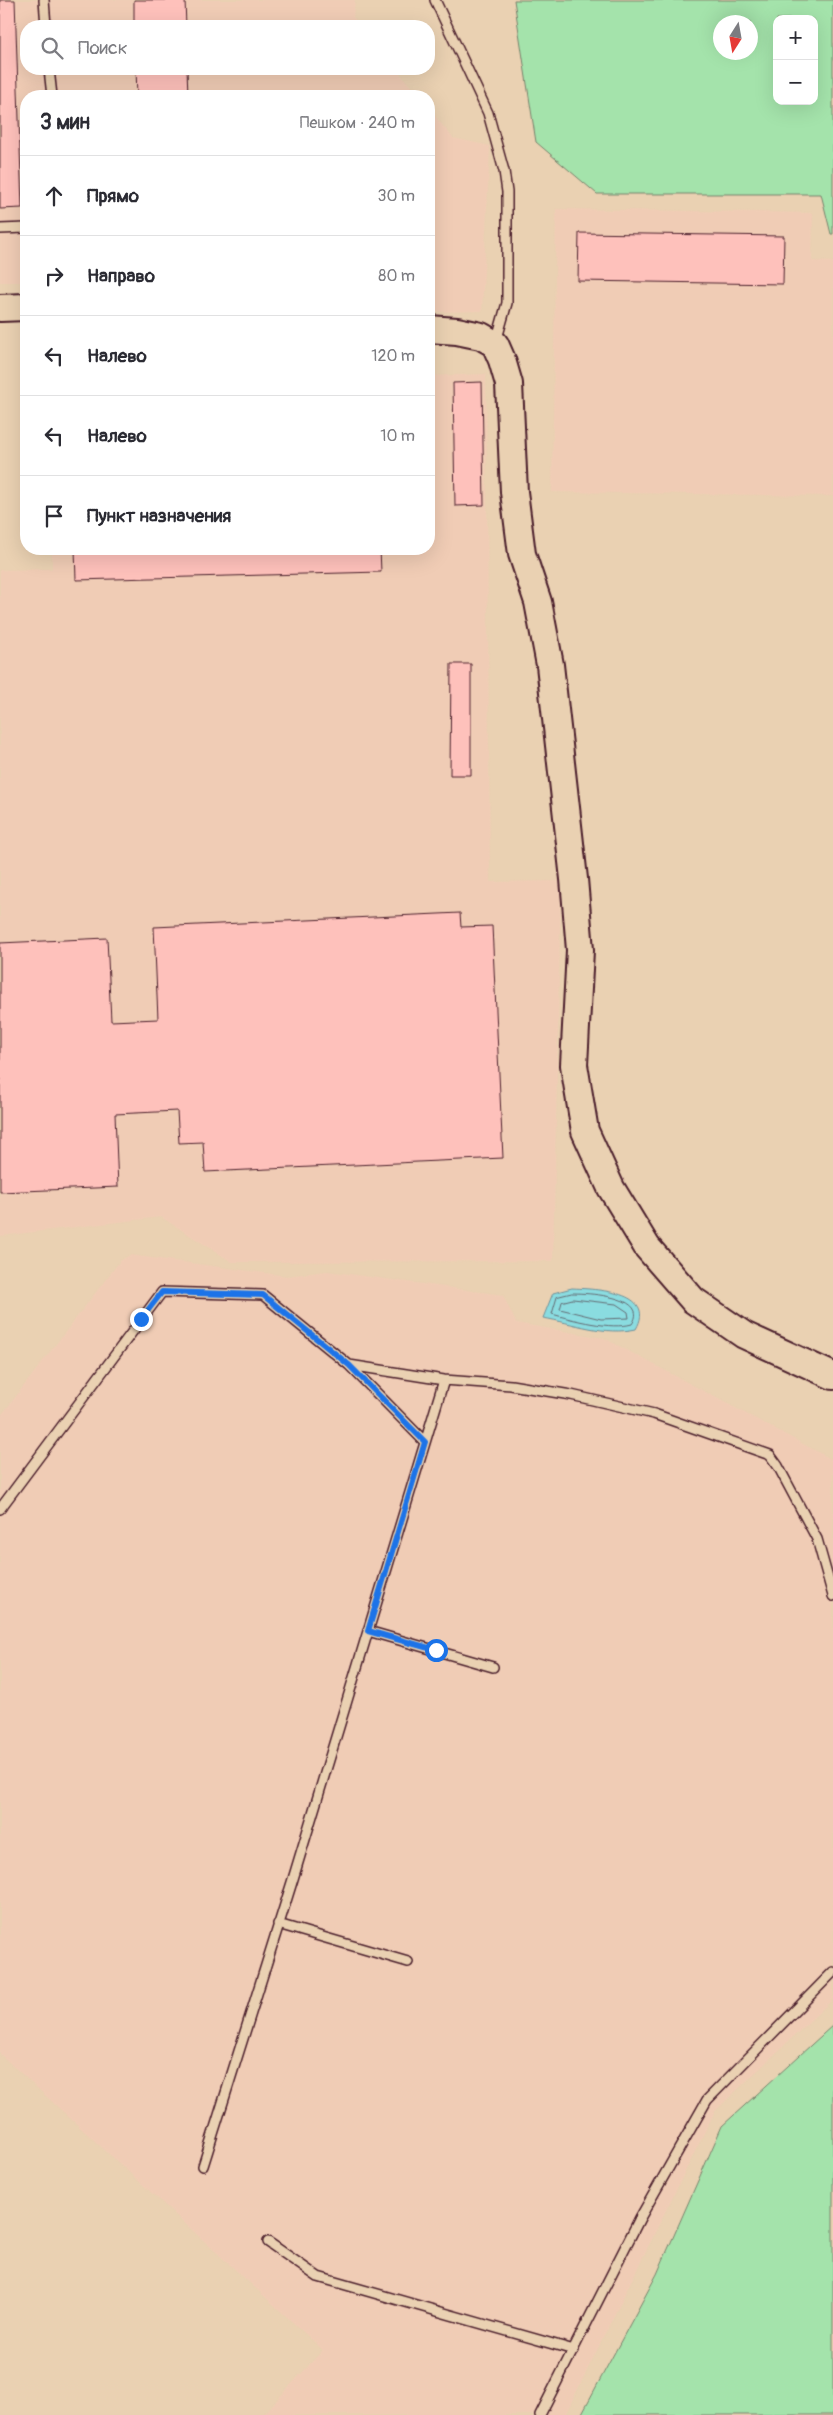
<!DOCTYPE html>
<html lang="ru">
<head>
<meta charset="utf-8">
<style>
	body { margin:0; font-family:Pangolin,sans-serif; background:#f7f7f7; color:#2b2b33 }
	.controls { position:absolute; right:15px; top:15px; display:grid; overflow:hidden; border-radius:10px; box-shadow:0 5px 20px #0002 }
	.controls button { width:45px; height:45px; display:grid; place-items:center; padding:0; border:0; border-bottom:1px solid #e1e1e2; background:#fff; color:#2b2b33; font:25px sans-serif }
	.compass { position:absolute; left:713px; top:15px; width:45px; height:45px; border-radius:50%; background:#fff; box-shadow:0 5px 20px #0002; rotate:191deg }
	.stop { position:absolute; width:15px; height:15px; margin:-11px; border:4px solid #1a73e8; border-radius:50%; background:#fff }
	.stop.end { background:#1a73e8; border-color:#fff; box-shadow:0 1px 5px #0008 }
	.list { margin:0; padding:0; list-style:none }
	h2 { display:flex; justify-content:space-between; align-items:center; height:65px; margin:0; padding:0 20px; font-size:21px }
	h2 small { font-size:16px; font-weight:400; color:#7c7c81 }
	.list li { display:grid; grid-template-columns:32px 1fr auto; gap:15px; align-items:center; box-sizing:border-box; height:80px; padding:0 20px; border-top:1px solid #e1e1e2 }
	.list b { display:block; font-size:19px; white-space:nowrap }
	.list em { font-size:16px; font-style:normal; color:#7c7c81 }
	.icon { flex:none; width:28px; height:28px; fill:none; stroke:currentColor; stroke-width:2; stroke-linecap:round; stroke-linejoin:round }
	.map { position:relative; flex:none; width:833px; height:2415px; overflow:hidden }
	.search { position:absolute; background:#fff; box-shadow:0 5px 20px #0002; left:20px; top:20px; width:415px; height:55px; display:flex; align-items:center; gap:12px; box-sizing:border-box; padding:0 18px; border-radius:20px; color:#7c7c81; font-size:19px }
	.panel { position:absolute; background:#fff; box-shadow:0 5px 20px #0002; left:20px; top:90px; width:415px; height:465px; border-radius:20px }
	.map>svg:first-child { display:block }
	.built { fill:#f0ccb5 }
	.green { fill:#a4e3ab; stroke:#77816b; fill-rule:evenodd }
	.water { fill:#8adce0; stroke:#709098 }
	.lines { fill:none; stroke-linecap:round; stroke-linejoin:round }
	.shore { stroke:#646b73; stroke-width:1 }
	.building { fill:#fec1bb; stroke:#4a1f2b }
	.lane-casing { stroke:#4a1f2b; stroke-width:12 }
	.secondary-casing { stroke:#4a1f2b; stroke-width:30 }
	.lane { stroke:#ead1b2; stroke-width:9 }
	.secondary { stroke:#ead1b2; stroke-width:26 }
	.route { stroke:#1a73e8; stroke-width:6 }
</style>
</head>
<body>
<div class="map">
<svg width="833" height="2415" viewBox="0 0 833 2415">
	<rect width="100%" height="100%" fill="#ead1b2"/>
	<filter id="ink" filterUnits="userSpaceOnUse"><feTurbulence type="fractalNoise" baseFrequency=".02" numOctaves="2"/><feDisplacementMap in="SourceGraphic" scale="10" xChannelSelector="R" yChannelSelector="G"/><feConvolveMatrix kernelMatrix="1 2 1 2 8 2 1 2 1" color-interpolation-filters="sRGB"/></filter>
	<g filter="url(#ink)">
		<!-- built -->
		<path class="built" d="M 0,0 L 355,0 L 353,17 L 361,26 L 26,26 L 26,69 L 396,69 L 419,96 L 26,96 L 26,282 L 0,282 Z
			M 429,109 L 453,138 L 490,146 L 482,311 L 429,312 Z
			M 556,209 L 813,213 L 812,261 L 833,262 L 833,496 L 552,492 Z
			M 486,374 L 490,882 L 561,881 L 553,1261 L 232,1262 L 161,1217 L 0,1236 L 0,570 L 52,569 L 52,549 L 429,549 L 429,376 Z
			M 130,1255 L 287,1276 L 327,1271 L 503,1295 L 516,1323 L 604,1338 L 833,1460 L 833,1999 L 715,2111 L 565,2415 L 263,2415 L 323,2350 L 0,2054 L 0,1417 L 120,1261 Z"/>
		<!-- green -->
		<path class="green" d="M 514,0 L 833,0 L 833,234 L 831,234 L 821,194 L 597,194 L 536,142 ZM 777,19 L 814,19 L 814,101 L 777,101 ZM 720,22 L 750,22 L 750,52 L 720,52 Z
			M 833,2025 L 833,2415 L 581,2415 L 657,2274 L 722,2126 Z"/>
		<!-- water -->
		<path class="water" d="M 572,1288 C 594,1289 658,1291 636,1329 C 605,1336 573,1323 543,1318 L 553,1293 Z"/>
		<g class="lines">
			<!-- shore -->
			<path class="shore" d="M 572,1293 C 587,1293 651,1296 632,1324 C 611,1330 573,1320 552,1314 L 557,1297 Z
				M 573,1299 L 616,1304 L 628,1312 L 629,1318 L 601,1319 L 560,1309 L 562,1302 Z"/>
		</g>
		<!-- building -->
		<path class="building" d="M 0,0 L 15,0 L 22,208 L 0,209 Z
			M 134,0 L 185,0 L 186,26 L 134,26 Z
			M 136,69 L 187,69 L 188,96 L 137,96 Z
			M 579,233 L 784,236 L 783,284 L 578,281 Z
			M 482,382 L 484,505 L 455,506 L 453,383 Z
			M 75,549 L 380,549 L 381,572 L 76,580 Z
			M 451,664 L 471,664 L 471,775 L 450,775 Z
			M 460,913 L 461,927 L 492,926 L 503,1158 L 205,1172 L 203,1142 L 179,1143 L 177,1111 L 115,1114 L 118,1187 L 0,1192 L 0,943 L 107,938 L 111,1021 L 158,1019 L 154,927 Z"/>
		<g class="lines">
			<!-- lane casing -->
			<g class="lane-casing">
				<path id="lane" d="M 44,0 L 46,26
					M 435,0 L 488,113 L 504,171 L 507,192 L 507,303 L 496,342
					M 49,69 L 52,96
					M 0,229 L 26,228
					M 349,1365 L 444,1380 L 511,1385 L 571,1395 L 654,1414 L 770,1455 L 778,1466 L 817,1539 L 833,1596
					M 0,1509 L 162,1292 L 263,1295 L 349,1365 L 425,1442
					M 368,1631 L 493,1667
					M 278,1924 L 408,1962
					M 203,2166 L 293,1879 L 444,1380
					M 268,2242 L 318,2277 L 574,2350
					M 540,2415 L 640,2218 L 707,2100 L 833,1972"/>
			</g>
			<!-- secondary casing -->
			<g class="secondary-casing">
				<path id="secondary" d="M 0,308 L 26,307
					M 429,329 L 457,331 L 481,336 L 495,344 L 502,360 L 509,384 L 514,492 L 522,554 L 538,602 L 550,665 L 574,879 L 580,950 L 574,1065 L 585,1131 L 611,1188 L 647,1247 L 693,1300 L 744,1335 L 833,1376"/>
			</g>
			<!-- lane -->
			<use href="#lane" class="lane"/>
			<!-- secondary -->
			<use href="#secondary" class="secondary"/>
		</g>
	</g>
	<g class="lines" filter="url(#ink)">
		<!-- route -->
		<path class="route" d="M 141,1319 L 162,1292 L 263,1295 L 349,1365 L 425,1442 L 368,1631 L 436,1650"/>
	</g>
</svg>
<div class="controls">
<button>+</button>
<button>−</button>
</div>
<svg class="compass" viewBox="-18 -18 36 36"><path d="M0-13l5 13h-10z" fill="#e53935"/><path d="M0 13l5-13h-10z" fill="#7c7c81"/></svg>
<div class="stop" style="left:436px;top:1650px"></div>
<div class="stop end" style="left:141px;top:1319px"></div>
<div class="search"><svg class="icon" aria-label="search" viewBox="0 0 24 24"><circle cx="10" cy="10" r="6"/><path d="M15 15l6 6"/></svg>Поиск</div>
<section class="panel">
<h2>3 мин<small>Пешком · 240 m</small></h2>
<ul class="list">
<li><svg class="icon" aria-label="ahead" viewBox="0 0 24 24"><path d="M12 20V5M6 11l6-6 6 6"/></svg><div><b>Прямо</b></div><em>30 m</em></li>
<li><svg class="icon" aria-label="right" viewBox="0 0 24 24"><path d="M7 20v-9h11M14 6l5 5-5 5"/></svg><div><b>Направо</b></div><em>80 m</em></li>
<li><svg class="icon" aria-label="left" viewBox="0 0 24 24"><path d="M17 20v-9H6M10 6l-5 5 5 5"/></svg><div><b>Налево</b></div><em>120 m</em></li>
<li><svg class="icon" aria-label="left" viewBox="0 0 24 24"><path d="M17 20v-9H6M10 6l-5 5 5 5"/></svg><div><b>Налево</b></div><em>10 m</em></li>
<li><svg class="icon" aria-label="arrive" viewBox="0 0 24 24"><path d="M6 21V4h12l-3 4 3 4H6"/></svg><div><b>Пункт назначения</b></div></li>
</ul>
</section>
</div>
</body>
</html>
